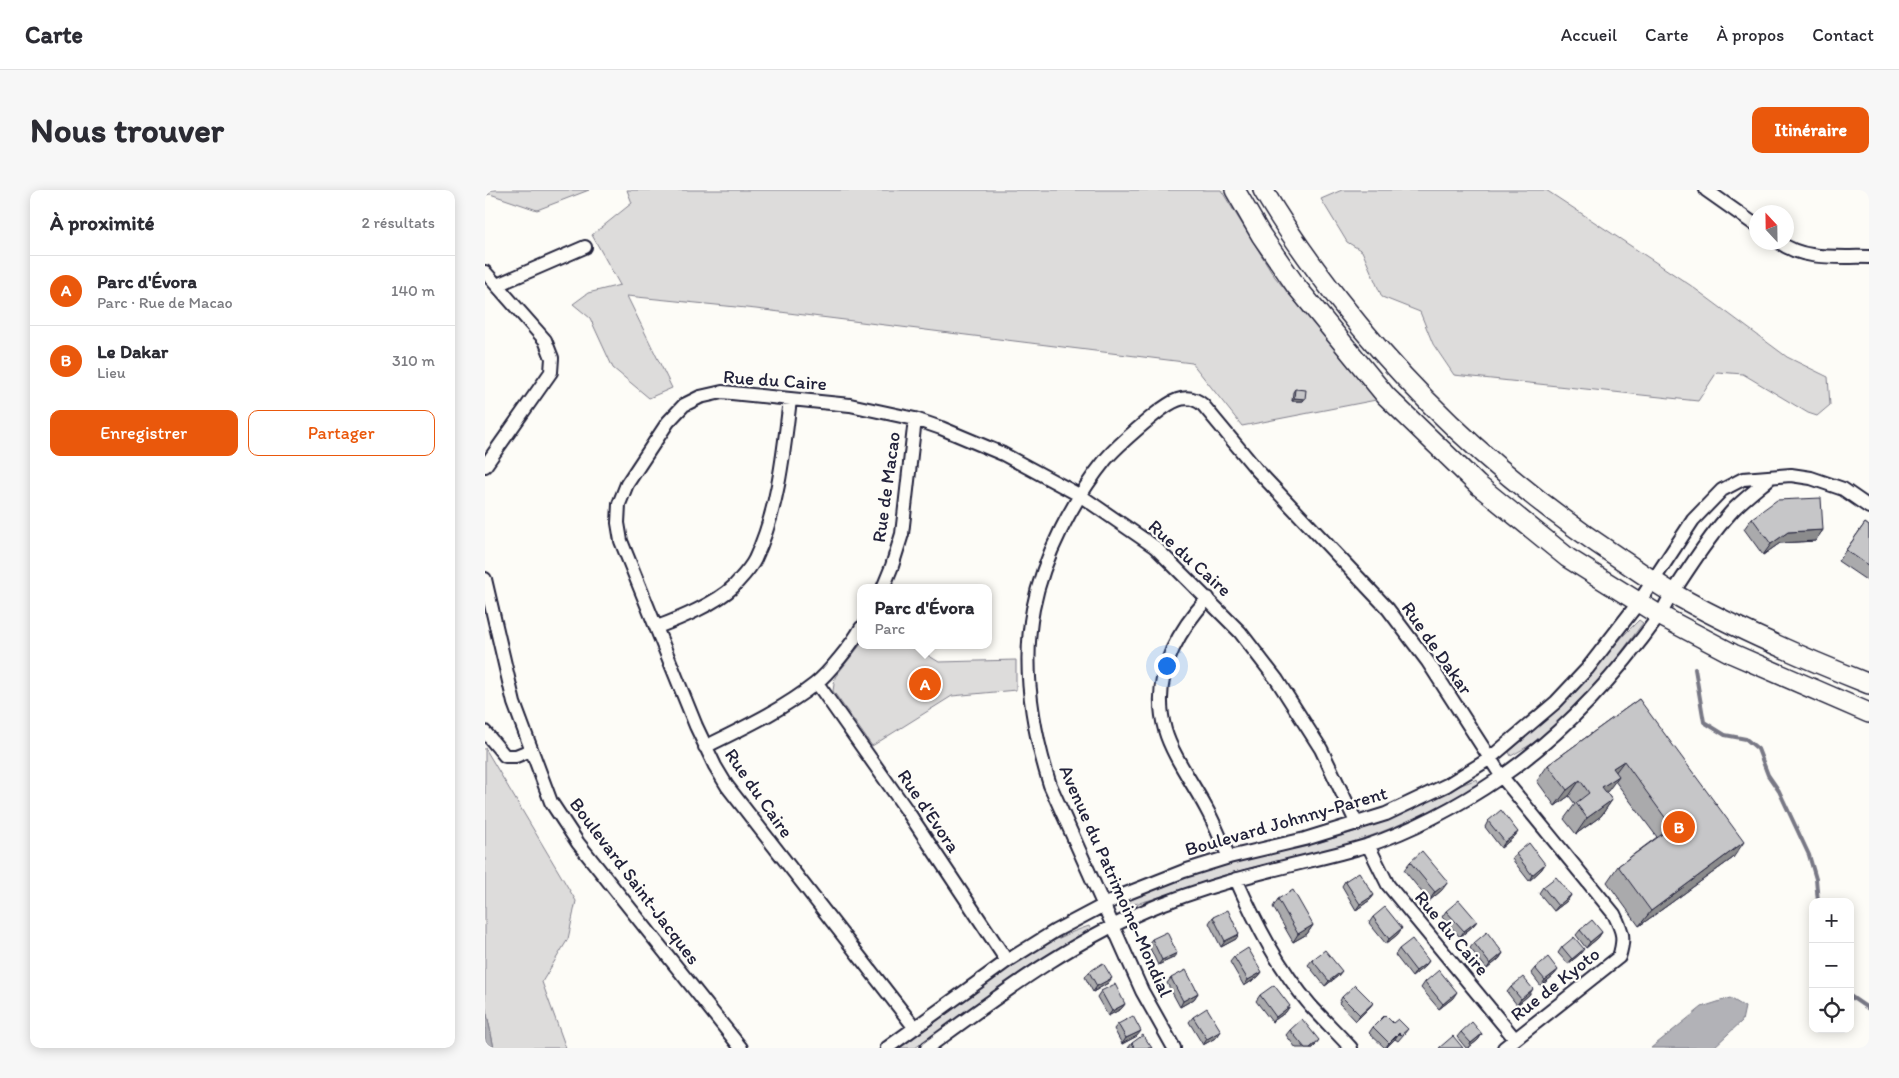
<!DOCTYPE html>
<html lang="fr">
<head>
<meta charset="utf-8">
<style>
	body { margin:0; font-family:Itim,sans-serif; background:#f7f7f7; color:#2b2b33 }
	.controls { position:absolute; right:15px; bottom:15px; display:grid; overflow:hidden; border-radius:10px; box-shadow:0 2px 12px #0003 }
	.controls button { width:45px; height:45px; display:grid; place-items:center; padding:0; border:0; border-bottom:1px solid #e1e1e2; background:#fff; color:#2b2b33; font:25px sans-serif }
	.compass { position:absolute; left:1264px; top:15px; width:45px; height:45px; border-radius:50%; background:#fff; box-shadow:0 2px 12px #0003; rotate:338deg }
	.you { position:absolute; left:681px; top:475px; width:18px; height:18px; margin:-12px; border:4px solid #fff; border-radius:50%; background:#1a73e8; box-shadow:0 0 0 8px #1a73e833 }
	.badge { display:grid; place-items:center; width:32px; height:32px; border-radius:50%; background:#ea580c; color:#fff; font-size:16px; font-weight:700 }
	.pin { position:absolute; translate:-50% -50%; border:2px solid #fff; box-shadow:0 1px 5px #0006 }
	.popup { position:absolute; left:372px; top:394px; width:135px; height:65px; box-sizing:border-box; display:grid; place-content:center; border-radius:10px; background:#fff; filter:drop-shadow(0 1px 4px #0005); font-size:16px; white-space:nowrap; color:#7c7c81 }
	.popup b { font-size:19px; color:#2b2b33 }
	.popup::after { content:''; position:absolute; left:50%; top:100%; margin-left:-10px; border:10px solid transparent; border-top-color:#fff }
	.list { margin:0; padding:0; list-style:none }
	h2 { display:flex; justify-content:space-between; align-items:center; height:65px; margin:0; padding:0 20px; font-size:21px }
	h2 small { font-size:16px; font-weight:400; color:#7c7c81 }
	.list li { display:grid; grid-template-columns:32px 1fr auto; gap:15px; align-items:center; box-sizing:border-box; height:70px; padding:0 20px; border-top:1px solid #e1e1e2 }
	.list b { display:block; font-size:19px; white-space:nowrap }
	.list p { margin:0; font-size:16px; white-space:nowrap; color:#7c7c81 }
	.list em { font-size:16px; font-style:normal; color:#7c7c81 }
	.actions { display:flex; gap:10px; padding:15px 20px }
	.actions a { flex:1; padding:11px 0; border:1px solid #ea580c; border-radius:10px; text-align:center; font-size:18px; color:#ea580c }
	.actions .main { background:#ea580c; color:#fff }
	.icon { flex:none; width:28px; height:28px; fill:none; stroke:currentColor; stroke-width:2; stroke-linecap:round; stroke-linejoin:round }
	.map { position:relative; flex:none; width:1384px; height:858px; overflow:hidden; border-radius:10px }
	header { display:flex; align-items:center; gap:30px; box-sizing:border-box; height:70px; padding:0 25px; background:#fff; border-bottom:1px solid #e1e1e2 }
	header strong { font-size:24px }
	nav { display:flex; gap:28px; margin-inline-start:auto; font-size:18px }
	.intro { display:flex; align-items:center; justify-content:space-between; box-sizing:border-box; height:120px; padding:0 30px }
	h1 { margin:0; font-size:35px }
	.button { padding:12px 22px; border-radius:10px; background:#ea580c; color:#fff; font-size:18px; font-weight:700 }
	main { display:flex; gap:30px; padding:0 30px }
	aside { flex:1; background:#fff; border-radius:10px; box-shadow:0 2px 12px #0003 }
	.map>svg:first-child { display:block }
	.green { fill:#dddcdb; stroke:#807f8b }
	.water { fill:#b2b2b7; stroke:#787885 }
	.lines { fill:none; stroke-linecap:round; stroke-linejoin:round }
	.stream { stroke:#787885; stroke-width:4 }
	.minor-casing { stroke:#22223b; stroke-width:16 }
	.highway-casing { stroke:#22223b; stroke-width:22 }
	.minor { stroke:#fdfcf7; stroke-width:12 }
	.highway { stroke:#fdfcf7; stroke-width:19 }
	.wall { fill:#aaaaac; stroke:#22223b }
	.shaded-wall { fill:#8b8b8c; stroke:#22223b }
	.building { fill:#c6c6c8; stroke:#22223b }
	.labels { text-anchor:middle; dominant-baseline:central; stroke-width:4.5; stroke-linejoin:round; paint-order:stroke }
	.street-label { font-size:19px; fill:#22223b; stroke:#fdfcf7 }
</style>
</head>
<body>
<header>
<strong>Carte</strong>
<nav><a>Accueil</a><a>Carte</a><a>À propos</a><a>Contact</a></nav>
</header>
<div class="intro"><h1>Nous trouver</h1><a class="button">Itinéraire</a></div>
<main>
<aside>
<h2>À proximité<small>2 résultats</small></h2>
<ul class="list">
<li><span class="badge">A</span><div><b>Parc d'Évora</b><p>Parc · Rue de Macao</p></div><em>140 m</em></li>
<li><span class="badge">B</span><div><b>Le Dakar</b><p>Lieu</p></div><em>310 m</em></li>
</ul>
<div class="actions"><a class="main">Enregistrer</a><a>Partager</a></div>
</aside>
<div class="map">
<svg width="1384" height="858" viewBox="0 0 1384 858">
	<rect width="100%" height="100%" fill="#fdfcf7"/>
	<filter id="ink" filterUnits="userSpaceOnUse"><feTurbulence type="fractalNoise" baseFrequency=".02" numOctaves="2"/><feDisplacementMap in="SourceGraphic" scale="10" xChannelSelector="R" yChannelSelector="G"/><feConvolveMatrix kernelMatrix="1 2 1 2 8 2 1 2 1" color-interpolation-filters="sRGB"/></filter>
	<g filter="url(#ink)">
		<!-- green -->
		<path class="green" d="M 0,0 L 104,0 L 52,20 L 5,4 L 0,5 Z
			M 142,0 L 736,0 L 790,87 L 891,210 L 757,236 L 707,173 L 271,119 L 142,106 L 187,198 L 164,208 L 128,178 L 105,128 L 88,114 L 103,103 L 135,95 L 107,45 L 147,13 Z
			M 857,0 L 1061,0 L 1205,95 L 1302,167 L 1343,187 L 1345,215 L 1332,226 L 1323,223 L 1258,184 L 1232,182 L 1213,211 L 969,185 L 948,154 L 935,122 L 897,107 L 877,61 L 862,52 L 836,9 Z
			M 1154,430 L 1158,433 C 1127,475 1092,523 1050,552 C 1042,557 1034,561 1026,566 L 1024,562 L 1080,512 L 1139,445 Z
			M 376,454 L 426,455 L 454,472 L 531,470 L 531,500 L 467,506 L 387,556 L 348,501 L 350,487 Z
			M 0,558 L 91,711 L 83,749 L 57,792 L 81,858 L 9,858 L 0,815 Z
			M 992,589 L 994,594 C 950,620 905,641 856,656 C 822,667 787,672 753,681 C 715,692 679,708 641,716 L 640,712 C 675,697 710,683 747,673 C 788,662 829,655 869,642 C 912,628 950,604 992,589 Z
			M 604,736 L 606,740 L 544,776 L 430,858 L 415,858 C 442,838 469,819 495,799 C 529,774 564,749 604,736 Z"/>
		<!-- water -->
		<path class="water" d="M 1245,808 L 1260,817 L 1257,831 L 1228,858 L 1166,858 L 1217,817 Z
			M 0,815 L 9,858 L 0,858 Z"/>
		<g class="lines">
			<!-- stream -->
			<path class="stream" d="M 1210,479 L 1219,532 L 1240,545 L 1261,549 L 1273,559 L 1283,585 L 1294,601 L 1324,665 L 1331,689 L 1333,712
				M 1365,806 L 1384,819"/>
			<!-- minor casing -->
			<g class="minor-casing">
				<path id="minor" d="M 1221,0 L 1272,36
					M 1294,52 C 1319,71 1354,66 1384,67
					M 0,82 L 60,150 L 67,168 L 66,182 L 0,276
					M 12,95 L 100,57
					M 0,389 L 29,513 L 66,612 L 93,653 L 256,858
					M 398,398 L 407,376 L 417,344 L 430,229
					M 723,408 C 689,445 666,489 680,540 C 687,565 709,595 721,618 C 730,634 736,651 744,667
					M 172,437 C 194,429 232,413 249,396 C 256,388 266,378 270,369 C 293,321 299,261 305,209
					M 332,493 L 421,619 L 522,771
					M 0,542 L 20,566 L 31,566 L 46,560
					M 220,557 C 258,538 297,520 330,494 C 343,484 368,453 376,438
					M 883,655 L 903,695 L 1030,849
					M 751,689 C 771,734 794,779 826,816 C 839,830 853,844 866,858
					M 430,838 L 242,596 L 230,576 L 211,536 L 136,351 L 133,333 L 134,314 L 142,294 L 183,232 L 199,215 L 215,207 L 237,202 L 365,215 L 430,229 L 456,238 L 518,264 L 596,306 L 670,357 L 755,442 L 792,490 L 836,559 L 872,634
					M 402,858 L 522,771 L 570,741 L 638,705 L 699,681 L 744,667 L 820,649 L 901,624 L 962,595 L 1004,569 L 1071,512 L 1102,479 L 1154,412 L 1208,330 L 1237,300 L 1258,289 L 1306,285 L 1326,288 L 1358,299 L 1384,317
					M 442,858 C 516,804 588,749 674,715 C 708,702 743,691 779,682 C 813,673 847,666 881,656 C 928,640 975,615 1016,587 C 1078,544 1130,487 1174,426 C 1179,419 1182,411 1187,404 C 1206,375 1226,344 1249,319 C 1260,308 1273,298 1285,288
					M 689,858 L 657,801 L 565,595 C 547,538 537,477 548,419 C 558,367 588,310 621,269 C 635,253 652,239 669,225 C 684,213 701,200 718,215 L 772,280 L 903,419 L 943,472 L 1017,587 L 1129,724 C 1138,742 1140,748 1134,767 L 1019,858"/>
			</g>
			<!-- highway casing -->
			<g class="highway-casing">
				<path id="highway" d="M 750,0 L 776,45 L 811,96 L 901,206 L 993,295 L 1083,368 L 1174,425 L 1248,464 L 1384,523
					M 778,0 C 800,38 826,74 853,109 C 933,212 1025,296 1134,368 C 1155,382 1176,397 1198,409 C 1258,442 1321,469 1384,494"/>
			</g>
			<!-- minor -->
			<use href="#minor" class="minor"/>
			<!-- highway -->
			<use href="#highway" class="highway"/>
		</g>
		<!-- wall -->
		<path class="wall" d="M 810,199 L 818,211 L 807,211 L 808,202 Z
			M 1267,328 L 1338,340 L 1330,351 L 1295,353 L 1278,365 L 1259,339 Z
			M 1380,333 L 1384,336 L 1384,392 L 1353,371 Z
			M 1154,509 L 1248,668 L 1154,736 L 1122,692 L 1133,676 L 1172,647 L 1130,591 L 1121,602 L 1127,610 L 1116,626 L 1091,644 L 1079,629 L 1090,614 L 1084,606 L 1070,616 L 1052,591 L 1063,575 Z
			M 1003,631 L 1033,642 L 1029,647 L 1016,658 L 1000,637 Z
			M 1031,664 L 1060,674 L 1056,680 L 1044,691 L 1027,669 Z
			M 925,672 L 957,700 L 944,711 L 919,680 Z
			M 860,691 L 889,705 L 885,710 L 871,720 L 857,696 Z
			M 1058,697 L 1086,705 L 1082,711 L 1069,721 L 1054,703 Z
			M 793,709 L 828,735 L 822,744 L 808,752 L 788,717 Z
			M 961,721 L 992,731 L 988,736 L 975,747 L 957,727 Z
			M 728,727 L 751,749 L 736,757 L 724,733 Z
			M 888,727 L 913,744 L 901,754 L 884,733 Z
			M 1095,740 L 1117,742 L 1113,748 L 1101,758 L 1091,745 Z
			M 667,749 L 688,768 L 673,775 L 663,754 Z
			M 989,753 L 1018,763 L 1014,769 L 1002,779 L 985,758 Z
			M 1077,757 L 1095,764 L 1083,774 L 1073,763 Z
			M 914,759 L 944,771 L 940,776 L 927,787 L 910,765 Z
			M 749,767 L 777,782 L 773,787 L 759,796 L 745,772 Z
			M 827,770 L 853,786 L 840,796 L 823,775 Z
			M 1050,778 L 1073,780 L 1069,785 L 1056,796 L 1046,783 Z
			M 604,782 L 623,793 L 608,802 L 600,787 Z
			M 686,788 L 713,803 L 709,809 L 695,817 L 682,793 Z
			M 940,792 L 968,808 L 954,819 L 936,798 Z
			M 1026,797 L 1044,805 L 1032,815 L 1022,802 Z
			M 616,801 L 640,814 L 636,819 L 623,826 L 612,807 Z
			M 775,805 L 801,822 L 787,832 L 771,811 Z
			M 857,807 L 888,813 L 884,818 L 871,831 L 854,813 Z
			M 708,827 L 736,841 L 732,847 L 718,855 L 704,832 Z
			M 908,833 L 923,839 L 919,844 L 913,851 L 910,849 L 901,858 L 900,858 L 884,843 L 888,837 Z
			M 633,834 L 652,846 L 637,854 L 629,839 Z
			M 805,840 L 831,855 L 828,858 L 811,858 L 801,845 Z
			M 976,842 L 997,844 L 993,850 L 983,858 L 981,858 L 972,847 Z
			M 647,853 L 667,858 L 643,858 Z"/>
		<!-- shaded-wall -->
		<path class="shaded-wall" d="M 809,208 L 820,209 L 818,211 L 807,211 Z
			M 1338,340 L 1330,351 L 1295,353 L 1278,365 L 1286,354 L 1303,342 Z
			M 1139,571 L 1127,587 L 1128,578 Z
			M 1134,586 L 1123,601 L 1106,613 L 1117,597 Z
			M 1095,590 L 1084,606 L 1070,616 L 1082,600 Z
			M 1127,610 L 1116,626 L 1091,644 L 1102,628 Z
			M 1033,642 L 1029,647 L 1016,658 L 1020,652 Z
			M 1259,652 L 1248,668 L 1154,736 L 1166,721 Z
			M 1060,674 L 1056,680 L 1044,691 L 1047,685 Z
			M 963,692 L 957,700 L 944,711 L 950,702 Z
			M 889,705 L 885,710 L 871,720 L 875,714 Z
			M 1086,705 L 1082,711 L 1069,721 L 1073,716 Z
			M 992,731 L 988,736 L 975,747 L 979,741 Z
			M 828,735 L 822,744 L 808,752 L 813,744 Z
			M 917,738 L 913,744 L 901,754 L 904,749 Z
			M 1117,742 L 1113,748 L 1101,758 L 1105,752 Z
			M 754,744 L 751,749 L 736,757 L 740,751 Z
			M 1099,759 L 1095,764 L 1083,774 L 1087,769 Z
			M 692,763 L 688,768 L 673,775 L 677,770 Z
			M 1018,763 L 1014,769 L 1002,779 L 1005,774 Z
			M 944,771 L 940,776 L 927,787 L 931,781 Z
			M 1073,780 L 1069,785 L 1056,796 L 1060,790 Z
			M 857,781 L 853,786 L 840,796 L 844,791 Z
			M 777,782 L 773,787 L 759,796 L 763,790 Z
			M 627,788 L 623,793 L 608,802 L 612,796 Z
			M 1048,799 L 1044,805 L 1032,815 L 1036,809 Z
			M 972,802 L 968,808 L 954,819 L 958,814 Z
			M 713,803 L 709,809 L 695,817 L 698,811 Z
			M 888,813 L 884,818 L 871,831 L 875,825 Z
			M 640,814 L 636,819 L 623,826 L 627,821 Z
			M 805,816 L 801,822 L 787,832 L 791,827 Z
			M 656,841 L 652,846 L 637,854 L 641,848 Z
			M 736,841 L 732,847 L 718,855 L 722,849 Z
			M 914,843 L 910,849 L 900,858 L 904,853 Z
			M 997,844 L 993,850 L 983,858 L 986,853 Z
			M 834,850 L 828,858 L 825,858 Z"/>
		<!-- building -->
		<path class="building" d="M 810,199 L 821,200 L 820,209 L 809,208 Z
			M 1336,308 L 1338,340 L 1303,342 L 1286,354 L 1267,328 L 1292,310 Z
			M 1380,333 L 1384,336 L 1384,376 L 1361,360 Z
			M 1154,509 L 1259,652 L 1166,721 L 1133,676 L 1187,637 L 1139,571 L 1128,578 L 1134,586 L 1117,597 L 1127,610 L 1102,628 L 1091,613 L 1104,603 L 1095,590 L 1082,600 L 1063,575 Z
			M 1016,620 L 1033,642 L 1020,652 L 1003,631 Z
			M 1044,653 L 1060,674 L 1047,685 L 1031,664 Z
			M 937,661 L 963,692 L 950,702 L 925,672 Z
			M 874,682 L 889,705 L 875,714 L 860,691 Z
			M 1071,687 L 1086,705 L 1073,716 L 1058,697 Z
			M 808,700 L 828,735 L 813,744 L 793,709 Z
			M 974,710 L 992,731 L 979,741 L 961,721 Z
			M 900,717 L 917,738 L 904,749 L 888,727 Z
			M 743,720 L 754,744 L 740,751 L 728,727 Z
			M 1107,730 L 1117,742 L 1105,752 L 1095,740 Z
			M 682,742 L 692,763 L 677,770 L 667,749 Z
			M 1002,742 L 1018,763 L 1005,774 L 989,753 Z
			M 1089,747 L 1099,759 L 1087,769 L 1077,757 Z
			M 927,749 L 944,771 L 931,781 L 914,759 Z
			M 763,758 L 777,782 L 763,790 L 749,767 Z
			M 840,760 L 857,781 L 844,791 L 827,770 Z
			M 1063,767 L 1073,780 L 1060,790 L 1050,778 Z
			M 618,773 L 627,788 L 612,796 L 604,782 Z
			M 701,780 L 713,803 L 698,811 L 686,788 Z
			M 954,780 L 972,802 L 958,814 L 940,792 Z
			M 1038,787 L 1048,799 L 1036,809 L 1026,797 Z
			M 630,794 L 640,814 L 627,821 L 616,801 Z
			M 789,795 L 805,816 L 791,827 L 775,805 Z
			M 870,795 L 888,813 L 875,825 L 857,807 Z
			M 722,818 L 736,841 L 722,849 L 708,827 Z
			M 900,825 L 908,833 L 913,829 L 923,839 L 916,845 L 914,843 L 904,853 L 888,837 Z
			M 648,826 L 656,841 L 641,848 L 633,834 Z
			M 817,829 L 834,850 L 825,858 L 820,858 L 805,840 Z
			M 987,832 L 997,844 L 986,853 L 976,842 Z
			M 658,845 L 667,858 L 650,858 L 647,853 Z
			M 968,846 L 978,858 L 954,858 Z"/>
	</g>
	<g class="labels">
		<!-- street labels -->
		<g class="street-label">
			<text transform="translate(290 190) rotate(4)">Rue du Caire</text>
			<text transform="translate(401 297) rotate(-82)">Rue de Macao</text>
			<text transform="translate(705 368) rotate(42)">Rue du Caire</text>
			<text transform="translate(952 458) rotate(55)">Rue de Dakar</text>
			<text transform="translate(274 603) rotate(55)">Rue du Caire</text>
			<text transform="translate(444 621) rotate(56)">Rue d'Evora</text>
			<text transform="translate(801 631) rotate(-16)">Boulevard Johnny-Parent</text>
			<text transform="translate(150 691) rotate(53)">Boulevard Saint-Jacques</text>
			<text transform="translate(631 691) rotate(66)">Avenue du Patrimoine-Mondial</text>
			<text transform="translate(967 743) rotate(50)">Rue du Caire</text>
			<text transform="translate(1070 794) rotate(-38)">Rue de Kyoto</text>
		</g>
	</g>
</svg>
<div class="controls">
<button>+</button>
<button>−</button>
<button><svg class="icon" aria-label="locate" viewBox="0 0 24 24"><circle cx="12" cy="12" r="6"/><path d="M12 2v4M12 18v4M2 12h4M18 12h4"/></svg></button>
</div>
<svg class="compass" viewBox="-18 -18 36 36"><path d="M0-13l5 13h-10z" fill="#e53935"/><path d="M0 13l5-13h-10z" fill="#7c7c81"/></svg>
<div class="you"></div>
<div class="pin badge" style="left:440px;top:494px">A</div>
<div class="popup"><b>Parc d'Évora</b>Parc</div>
<div class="pin badge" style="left:1194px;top:637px">B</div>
</div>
</main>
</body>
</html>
